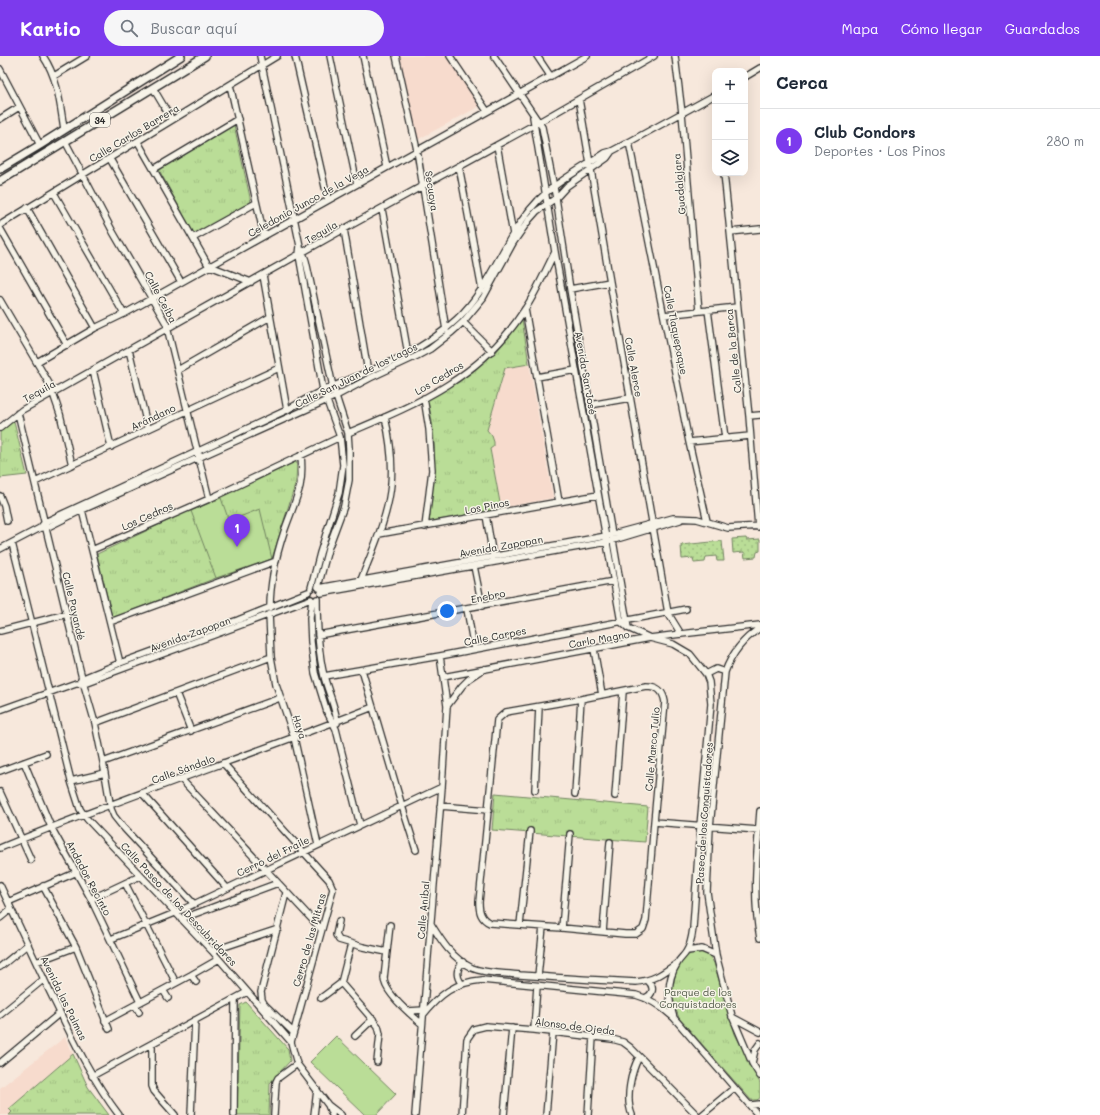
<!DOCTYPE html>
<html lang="es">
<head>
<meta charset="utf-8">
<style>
	body { margin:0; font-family:Mali,sans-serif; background:#f6f6f7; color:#1f2937 }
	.controls { position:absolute; right:12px; top:12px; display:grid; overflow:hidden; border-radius:8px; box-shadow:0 4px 16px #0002 }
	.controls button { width:36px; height:36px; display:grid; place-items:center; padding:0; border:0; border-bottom:1px solid #e0e1e3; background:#fff; color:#1f2937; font:20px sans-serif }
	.you { position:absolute; left:447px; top:555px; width:14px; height:14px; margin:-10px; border:3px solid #fff; border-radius:50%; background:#1a73e8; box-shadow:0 0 0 6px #1a73e833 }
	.badge { display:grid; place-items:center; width:26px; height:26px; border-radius:50%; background:#7c3aed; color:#fff; font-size:13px; font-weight:700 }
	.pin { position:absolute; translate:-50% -33px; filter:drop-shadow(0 1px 2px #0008) }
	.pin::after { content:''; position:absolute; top:21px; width:14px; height:12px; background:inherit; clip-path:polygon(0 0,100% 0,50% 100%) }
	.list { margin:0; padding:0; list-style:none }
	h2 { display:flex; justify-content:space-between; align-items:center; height:52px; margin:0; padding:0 16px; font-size:17px }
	h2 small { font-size:13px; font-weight:400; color:#747a83 }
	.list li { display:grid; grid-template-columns:26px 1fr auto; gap:12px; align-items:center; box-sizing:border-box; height:64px; padding:0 16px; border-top:1px solid #e0e1e3 }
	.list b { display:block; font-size:15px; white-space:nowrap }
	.list p { margin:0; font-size:13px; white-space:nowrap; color:#747a83 }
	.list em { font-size:13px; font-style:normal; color:#747a83 }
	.icon { flex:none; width:22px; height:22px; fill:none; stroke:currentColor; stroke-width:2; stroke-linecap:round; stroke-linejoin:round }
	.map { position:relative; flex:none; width:760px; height:1059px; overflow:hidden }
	header { display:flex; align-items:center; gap:24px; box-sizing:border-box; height:56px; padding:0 20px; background:#7c3aed; color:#fff }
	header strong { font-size:19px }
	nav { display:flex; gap:22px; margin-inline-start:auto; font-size:14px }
	.search { width:280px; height:36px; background:#f6f6f7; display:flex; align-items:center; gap:10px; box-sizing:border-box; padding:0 14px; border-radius:22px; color:#747a83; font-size:15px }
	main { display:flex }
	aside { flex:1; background:#fff }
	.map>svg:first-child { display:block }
	.built { fill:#f7dbcd }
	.grass { fill:url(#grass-dots); stroke:#728461 }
	.park { fill:url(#park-tufts); stroke:#728461 }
	.garden { fill:#badd97; stroke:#728461 }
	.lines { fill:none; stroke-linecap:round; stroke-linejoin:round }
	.minor-casing { stroke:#2b2b2b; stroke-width:8 }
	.major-casing { stroke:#2b2b2b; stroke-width:10 }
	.minor { stroke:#f7f3e8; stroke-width:5.5 }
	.major { stroke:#f7f3e8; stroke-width:7 }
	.labels { text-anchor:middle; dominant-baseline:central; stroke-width:3; stroke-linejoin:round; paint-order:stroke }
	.shield { fill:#f7f3e8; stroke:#686764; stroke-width:1 }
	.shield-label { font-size:9px; font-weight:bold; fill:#2b2b2b }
	.street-label { font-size:10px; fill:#2b2b2b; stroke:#f7f3e8 }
	.park-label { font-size:10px; fill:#4f5846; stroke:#f7f3e8 }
</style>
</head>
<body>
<header>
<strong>Kartio</strong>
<div class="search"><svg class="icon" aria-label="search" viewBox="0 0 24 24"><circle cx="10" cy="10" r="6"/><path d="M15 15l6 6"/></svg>Buscar aquí</div>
<nav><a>Mapa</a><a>Cómo llegar</a><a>Guardados</a></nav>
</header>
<main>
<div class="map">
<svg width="760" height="1059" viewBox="0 0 760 1059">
	<defs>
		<pattern id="grass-dots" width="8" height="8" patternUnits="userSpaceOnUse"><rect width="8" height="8" fill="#badd97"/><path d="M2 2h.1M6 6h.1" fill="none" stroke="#a0be82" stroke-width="1.8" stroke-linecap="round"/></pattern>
		<pattern id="park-tufts" width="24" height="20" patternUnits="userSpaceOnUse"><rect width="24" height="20" fill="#badd97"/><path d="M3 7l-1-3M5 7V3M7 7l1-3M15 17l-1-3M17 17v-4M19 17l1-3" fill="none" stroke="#a0be82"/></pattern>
	</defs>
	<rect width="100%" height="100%" fill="#f7e8dc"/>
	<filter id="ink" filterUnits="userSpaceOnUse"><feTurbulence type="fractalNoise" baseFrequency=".025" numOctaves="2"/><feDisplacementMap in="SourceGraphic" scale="8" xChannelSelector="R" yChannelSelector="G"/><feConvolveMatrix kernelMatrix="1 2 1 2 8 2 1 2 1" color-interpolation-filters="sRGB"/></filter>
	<g filter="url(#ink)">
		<!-- built -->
		<path class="built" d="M 399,0 L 447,0 L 480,50 L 417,84 Z
			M 529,308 L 553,442 L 501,452 L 487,374 L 505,312 Z
			M 65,981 L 73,998 L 9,1053 L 12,1056 L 9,1059 L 0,1059 L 0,1032 Z"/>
		<!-- grass -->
		<path class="grass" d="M 746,482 L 747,484 L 760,483 L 760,495 L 757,496 L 756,501 L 745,502 L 744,496 L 733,497 L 732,483 Z
			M 722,485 L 724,505 L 717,505 L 716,500 L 706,501 L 705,506 L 694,507 L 693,502 L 682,503 L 681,489 Z"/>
		<!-- park -->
		<path class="park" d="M 234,69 L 251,146 L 194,178 L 159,114 Z
			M 522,263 L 529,308 L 505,312 L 487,374 L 492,380 L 494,386 L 494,390 L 490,393 L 501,452 L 429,466 C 434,425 439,384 427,343 L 455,327 L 496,296 Z
			M 12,363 L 14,366 L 27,419 L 0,422 L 0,375 Z
			M 297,404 L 296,426 L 272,503 L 216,522 L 115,561 L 111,557 L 97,498 Z
			M 495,737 L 648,751 L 645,786 L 492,774 Z
			M 698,895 L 708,898 L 714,907 L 735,978 L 760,1027 L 760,1042 L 757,1044 L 751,1044 L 679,962 L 674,948 L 672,932 L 677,912 L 686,900 Z
			M 246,946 L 288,993 L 290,1005 L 270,1027 L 269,1059 L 237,1059 L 240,949 Z
			M 73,998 L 88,1031 L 109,1059 L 9,1059 L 12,1056 L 9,1053 Z"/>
		<!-- garden -->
		<path class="garden" d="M 221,442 L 229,465 L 260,453 L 272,503 L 216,522 L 191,455 Z
			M 336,980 L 396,1038 L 376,1059 L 365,1059 L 310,1006 Z"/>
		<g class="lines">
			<!-- minor casing -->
			<g class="minor-casing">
				<path id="minor" d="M 43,0 C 58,22 60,48 64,73
					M 260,0 L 300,190 L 299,199 L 323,334 L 340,381 L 343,409 L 339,437 L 320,497 L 311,532
					M 295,0 L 328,144
					M 330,0 L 357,128
					M 363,0 L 387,111
					M 396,0 L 417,94 L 446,274
					M 450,0 L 487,55
					M 494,0 L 542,71 L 556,142 L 570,233 L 628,572
					M 537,0 L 551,21
					M 675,0 L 682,57 L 699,255
					M 0,13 L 40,89
					M 54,20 L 87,0
					M 745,21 L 760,12
					M 230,29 L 264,180
					M 153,32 L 172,64
					M 579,43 L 610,226 L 668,557 L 681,578
					M 533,61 L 555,196 L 621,566 L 628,572 L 650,582 L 673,588 L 690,598 L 706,618 L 709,626 L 711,648 L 700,770 L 693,872 C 692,880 691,889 686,896 C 684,900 679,903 677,908 C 666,925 668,944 674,962 L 758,1059
					M 0,63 L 19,51
					M 65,85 L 113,176 L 166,267 L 209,443
					M 138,86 L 207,207 L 210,210 L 251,226
					M 629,86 L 689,386 L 707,465
					M 497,89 L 513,178
					M 110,103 L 181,226
					M 459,110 L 482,234
					M 154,113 L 238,63
					M 724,117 L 749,360 L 758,471
					M 54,137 L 124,258
					M 27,152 L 95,272
					M 382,153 L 408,298
					M 0,169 L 277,0
					M 0,172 L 67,289
					M 344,173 L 368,316
					M 730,176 L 760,173
					M 193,182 L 256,147
					M 302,194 L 306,205 L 333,331 L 348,377 L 349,392 L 349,424 L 344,450 L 328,493 L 318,531
					M 263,219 L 287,354
					M 570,233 L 610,226
					M 0,244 L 50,329 L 60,358 L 72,409
					M 525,253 L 559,446
					M 708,254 L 725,382
					M 664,259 L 737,251
					M 463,266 L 492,295
					M 129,294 L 148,373
					M 37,306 L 95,272 L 124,258 L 587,0
					M 93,314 L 111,391
					M 178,314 L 270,261
					M 537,321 L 576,314
					M 424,342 L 429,373 L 432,414 L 425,471
					M 590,349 L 630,342
					M 18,357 L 82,622 L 95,667 L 103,706 L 111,753 L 114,760 L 122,770 L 194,848
					M 749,360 L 760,359
					M 0,372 L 22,354 L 344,173 L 539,66 L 654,0
					M 348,377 C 419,347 482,321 525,253 C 537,235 545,215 555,196
					M 689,386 L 750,380
					M 35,426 L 279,312
					M 0,440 L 4,450 L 7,465
					M 82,454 L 120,607
					M 486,459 L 493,501
					M 40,472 L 46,472 L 82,454 L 336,340 L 370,322 L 417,300 L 430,293 L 452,276 L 463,266 L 483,242 L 513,187 L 529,164 L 537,155 L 556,142 L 567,130 L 607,102 L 612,95
					M 379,478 L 598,439
					M 12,487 L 71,725 L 80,753 L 87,763 L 212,895 L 291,986 L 297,1008 L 328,1049 L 332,1059
					M 0,493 L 40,472 L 45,466 L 287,354 C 299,347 312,339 324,334 C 371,314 419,299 457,263 C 484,237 494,209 513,178 C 522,163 534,147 547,136 C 565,121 586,110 605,97 L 612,95 L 629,86 L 715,39
					M 92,494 L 209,443 L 340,381
					M 474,510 L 482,550
					M 361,524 C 373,493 388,461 391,428 C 393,406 390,383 385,361
					M 319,532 L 606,480 L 673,462 L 697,463 L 728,472 L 760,470
					M 321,537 L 607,486 L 680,464
					M 317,543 C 317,569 318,595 324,620 C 327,633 337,655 337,667
					M 312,544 L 310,562 L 311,586 L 315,617 L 327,656 L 336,673 L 360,769
					M 270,552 C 270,527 276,500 284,476 C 289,461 296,446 300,430 C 302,420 302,409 301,399
					M 467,553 L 474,593
					M 269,558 L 271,601 L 276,628 L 294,681 L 318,789
					M 110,566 L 276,505
					M 760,572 C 743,583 732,597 725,616 L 710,771 L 707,836 L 716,899 L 732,960 L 752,1007 L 760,1020
					M 0,575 L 67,558
					M 318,579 L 614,525
					M 594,593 L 602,639
					M 440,600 L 447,650
					M 362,614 L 402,750 L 416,794
					M 706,618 L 716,613 L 725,616
					M 324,620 L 440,600 L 686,553
					M 443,621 L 650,582 L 681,578 L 760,569
					M 81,623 L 120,607 L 238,564 L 308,536
					M 646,630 C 657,630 663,634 665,646 L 654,766 L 646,864 L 643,873 L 636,878 L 625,878 L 562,872 L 490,867 C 481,863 479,856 479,846 L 497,664 L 506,656 L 581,643 Z
					M 176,637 L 191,675
					M 0,654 L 76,627 L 84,627 L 311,543
					M 95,667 L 271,601
					M 24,706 L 51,771 L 91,843 L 140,946
					M 103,706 L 280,642
					M 223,707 L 329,824 L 333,833 L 291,986
					M 0,715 L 46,698
					M 181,723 L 321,873
					M 71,725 L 105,717
					M 535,734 L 539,651
					M 0,736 L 31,804
					M 142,737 L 227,832
					M 575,738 L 581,643
					M 615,740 L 623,636
					M 440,750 L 489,754
					M 760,755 C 757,797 752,841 760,882
					M 654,766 L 758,774
					M 0,792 C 123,741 249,700 373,651
					M 125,827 L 176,927
					M 0,829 C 16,864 33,899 49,934 C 70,977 90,1021 119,1059
					M 43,830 L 76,891 L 109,973
					M 286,837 L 261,936 L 262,944 L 265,949 L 293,976
					M 91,843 L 140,820
					M 8,846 L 77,816
					M 0,862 L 11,853
					M 181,863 L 278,827
					M 339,865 L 336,879 L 339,884 L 363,891 L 387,896
					M 431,868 C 442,886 452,902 472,912 C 486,918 505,917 520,919 C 559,922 597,924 636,926 C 654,924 662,918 676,908
					M 390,869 L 384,922 C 384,936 411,959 422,968
					M 520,869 L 530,775
					M 562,872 L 570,778
					M 603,876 L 610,786
					M 111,883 L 175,857 L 442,731
					M 212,895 L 278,873
					M 687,895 L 702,893 L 716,899
					M 36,906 L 76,891
					M 0,911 L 28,888
					M 191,919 L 196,926
					M 538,920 L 543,871
					M 341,927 L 378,970 L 380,978 L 377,1006
					M 461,927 C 456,920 456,913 463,906
					M 163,934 L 168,942
					M 321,942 L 341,927 L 351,888
					M 645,942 C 653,939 655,931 648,925
					M 135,949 L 139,956
					M 408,955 L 424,954
					M 0,959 L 44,923
					M 423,959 C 439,939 455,926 482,924 L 636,939 C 651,943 662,951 673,961
					M 732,961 L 760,976
					M 105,965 L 191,919 L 219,903
					M 534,974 L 537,930
					M 355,980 L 373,963
					M 152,988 L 152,1030 L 154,1035 L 175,1059
					M 0,1007 L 60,957
					M 752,1007 L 755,994 L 760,987
					M 92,1020 L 247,936
					M 328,1049 L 341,1059
					M 751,1049 L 760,1048
					M 191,1059 L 195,964
					M 234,1059 L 235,943
					M 274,1059 L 276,1026 L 278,1022 L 297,1008
					M 314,1059 L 317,1034
					M 415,1059 L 442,731 L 447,650 L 462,630 L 469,623 L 484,613
					M 462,1059 L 467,983 L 474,973 L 486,970 L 534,974 L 612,983 L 623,986 L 631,992 L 697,1059
					M 504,1059 L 512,972
					M 546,1059 L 553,976
					M 588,1059 L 593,981
					M 632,1059 C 625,1042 631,1016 639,1001
					M 702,1059 L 734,1032"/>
			</g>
			<!-- major casing -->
			<g class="major-casing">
				<path id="major" d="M 0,113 L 40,89 L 181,0
					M 0,125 L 205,0"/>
			</g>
			<!-- minor -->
			<use href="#minor" class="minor"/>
			<!-- major -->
			<use href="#major" class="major"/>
		</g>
	</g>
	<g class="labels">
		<!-- shield labels -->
		<rect class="shield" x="90" y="57" width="20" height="14" rx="3"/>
		<g class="shield-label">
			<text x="100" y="64">34</text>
		</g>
		<!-- street labels -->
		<g class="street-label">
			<text transform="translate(134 77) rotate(-31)">Calle Carlos Barrera</text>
			<text transform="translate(679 128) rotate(-95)">Guadalajara</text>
			<text transform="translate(432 135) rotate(81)">Secuoya</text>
			<text transform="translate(308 145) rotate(-29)">Celedonio Junco de la Vega</text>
			<text transform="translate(321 176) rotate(-30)">Tequila</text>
			<text transform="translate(161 241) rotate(62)">Calle Ceiba</text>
			<text transform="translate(676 274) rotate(79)">Calle Tlaquepaque</text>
			<text transform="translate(733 295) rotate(-96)">Calle de la Barca</text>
			<text transform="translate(634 311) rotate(80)">Calle Alerce</text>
			<text transform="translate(586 317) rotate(80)">Avenida San José</text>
			<text transform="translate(356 319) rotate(-26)">Calle San Juan de los Lagos</text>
			<text transform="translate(439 322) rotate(-31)">Los Cedros</text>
			<text transform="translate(39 335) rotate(-29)">Tequila</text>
			<text transform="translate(153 361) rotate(-25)">Arándano</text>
			<text transform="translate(487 450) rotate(-11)">Los Pinos</text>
			<text transform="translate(147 460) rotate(-24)">Los Cedros</text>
			<text transform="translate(501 490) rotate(-10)">Avenida Zapopan</text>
			<text transform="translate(488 540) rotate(-11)">Enebro</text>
			<text transform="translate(74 550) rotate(77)">Calle Payandé</text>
			<text transform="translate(190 578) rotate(-20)">Avenida Zapopan</text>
			<text transform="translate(495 580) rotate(-11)">Calle Carpes</text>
			<text transform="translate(599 583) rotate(-10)">Carlo Magno</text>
			<text transform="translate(300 671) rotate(73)">Haya</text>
			<text transform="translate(652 693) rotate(-85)">Calle Marco Tulio</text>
			<text transform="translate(183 713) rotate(-20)">Calle Sándalo</text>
			<text transform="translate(704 757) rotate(-86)">Paseo de los Conquistadores</text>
			<text transform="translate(273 800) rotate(-26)">Cerro del Fraile</text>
			<text transform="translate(89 822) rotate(62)">Andador Recinto</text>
			<text transform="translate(179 848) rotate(47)">Calle Paseo de los Descubridores</text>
			<text transform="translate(423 854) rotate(-85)">Calle Aníbal</text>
			<text transform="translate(309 884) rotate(-74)">Cerro de las Mitras</text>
			<text transform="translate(64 942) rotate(64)">Avenida las Palmas</text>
			<text transform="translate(575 970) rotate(7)">Alonso de Ojeda</text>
		</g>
		<!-- park labels -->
		<g class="park-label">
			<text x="698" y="936">Parque de los<tspan x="698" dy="12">Conquistadores</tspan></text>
		</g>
	</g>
</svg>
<div class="controls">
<button>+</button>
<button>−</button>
<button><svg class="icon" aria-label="layers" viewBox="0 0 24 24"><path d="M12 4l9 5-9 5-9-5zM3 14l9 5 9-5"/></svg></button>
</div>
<div class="you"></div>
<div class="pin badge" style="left:237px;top:491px">1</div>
</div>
<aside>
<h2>Cerca<small></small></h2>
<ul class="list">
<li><span class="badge">1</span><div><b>Club Condors</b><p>Deportes · Los Pinos</p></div><em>280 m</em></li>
</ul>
</aside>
</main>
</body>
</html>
